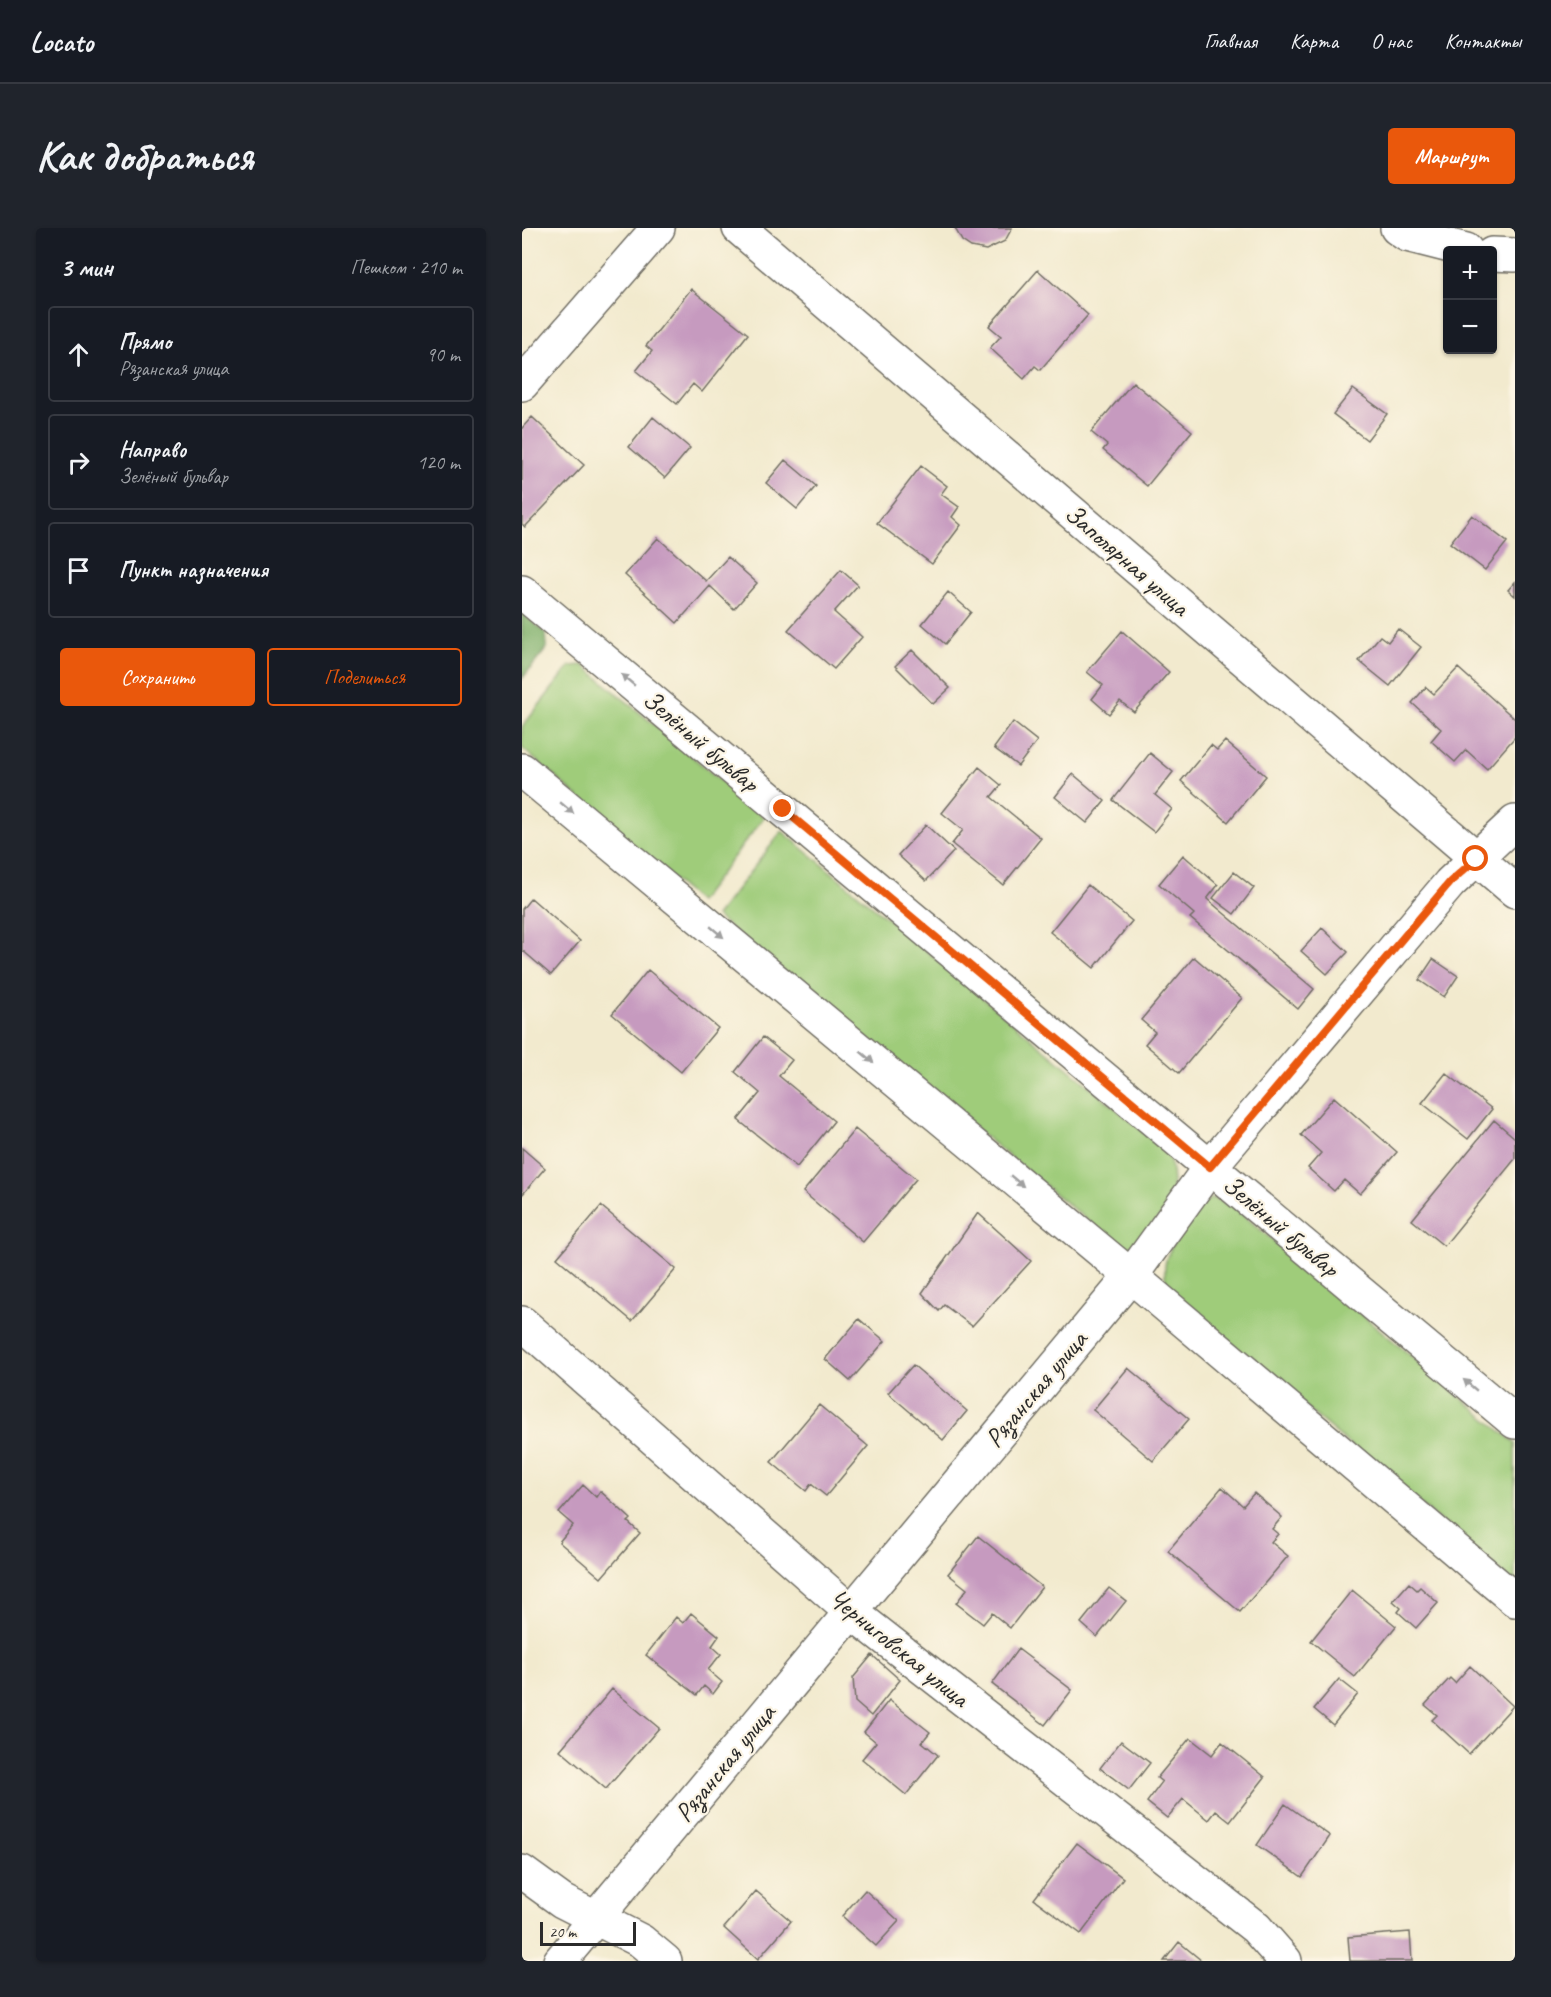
<!DOCTYPE html>
<html lang="ru">
<head>
<meta charset="utf-8">
<style>
	body { margin:0; font-family:Caveat,sans-serif; background:#20242c; color:#f1f3f6 }
	.controls { position:absolute; right:18px; top:18px; display:grid; overflow:hidden; border-radius:6px; box-shadow:0 2px 4px #0004 }
	.controls button { width:54px; height:54px; display:grid; place-items:center; padding:0; border:0; border-bottom:2px solid #363941; background:#171b24; color:#f1f3f6; font:30px sans-serif }
	.scale { position:absolute; left:18px; bottom:15px; width:96px; box-sizing:border-box; padding-left:6px; border:3px solid #2b2b2b; border-top:0; font-size:16px; line-height:21px; white-space:nowrap; color:#2b2b2b; -webkit-text-stroke:4px #fcf5e5; paint-order:stroke }
	.stop { position:absolute; width:18px; height:18px; margin:-14px; border:4px solid #ea580c; border-radius:50%; background:#fff }
	.stop.end { background:#ea580c; border-color:#fff; box-shadow:0 2px 6px #0008 }
	.list { margin:0; padding:0; list-style:none }
	h2 { display:flex; justify-content:space-between; align-items:center; height:78px; margin:0; padding:0 24px; font-size:26px }
	h2 small { font-size:20px; font-weight:400; color:#9ea1a6 }
	.list li { display:grid; grid-template-columns:39px 1fr auto; gap:18px; align-items:center; box-sizing:border-box; height:96px; margin:0 12px 12px; padding:0 12px; border:2px solid #363941; border-radius:6px }
	.list b { display:block; font-size:22px; white-space:nowrap }
	.list p { margin:0; font-size:20px; white-space:nowrap; color:#9ea1a6 }
	.list em { font-size:20px; font-style:normal; color:#9ea1a6 }
	.actions { display:flex; gap:12px; padding:18px 24px }
	.actions a { flex:1; padding:14px 0; border:2px solid #ea580c; border-radius:6px; text-align:center; font-size:21px; color:#ea580c }
	.actions .main { background:#ea580c; color:#fff }
	.icon { flex:none; width:33px; height:33px; fill:none; stroke:currentColor; stroke-width:2; stroke-linecap:round; stroke-linejoin:round }
	.map { position:relative; flex:none; width:993px; height:1733px; overflow:hidden; border-radius:6px }
	header { display:flex; align-items:center; gap:36px; box-sizing:border-box; height:84px; padding:0 30px; background:#171b24; border-bottom:2px solid #363941 }
	header strong { font-size:28px }
	nav { display:flex; gap:33px; margin-inline-start:auto; font-size:21px }
	.intro { display:flex; align-items:center; justify-content:space-between; box-sizing:border-box; height:144px; padding:0 36px }
	h1 { margin:0; font-size:42px }
	.button { padding:15px 27px; border-radius:6px; background:#ea580c; color:#fff; font-size:21px; font-weight:700 }
	main { display:flex; gap:36px; padding:0 36px }
	aside { flex:1; background:#171b24; border-radius:6px; box-shadow:0 2px 4px #0004 }
	.map>svg:first-child { display:block }
	.green { fill:#9fcc7a; stroke:#657c52; stroke-width:1.5 }
	.forest { fill:#7fb06a; stroke:#556e4a; stroke-width:1.5 }
	.building { fill:#c69abf }
	.lines { fill:none; stroke-linecap:round; stroke-linejoin:round }
	.minor-casing { stroke:#716e64; stroke-width:36 }
	.minor { stroke:#fff; stroke-width:33 }
	.oneway { fill:#a0a0a0 }
	.route { stroke:#ea580c; stroke-width:8 }
	.labels { text-anchor:middle; dominant-baseline:central; stroke-width:4.5; stroke-linejoin:round; paint-order:stroke }
	.street-label { font-size:26px; fill:#2b2b2b; stroke:#fcf5e5 }
</style>
</head>
<body>
<header>
<strong>Locato</strong>
<nav><a>Главная</a><a>Карта</a><a>О нас</a><a>Контакты</a></nav>
</header>
<div class="intro"><h1>Как добраться</h1><a class="button">Маршрут</a></div>
<main>
<aside>
<h2>3 мин<small>Пешком · 210 m</small></h2>
<ul class="list">
<li><svg class="icon" aria-label="ahead" viewBox="0 0 24 24"><path d="M12 20V5M6 11l6-6 6 6"/></svg><div><b>Прямо</b><p>Рязанская улица</p></div><em>90 m</em></li>
<li><svg class="icon" aria-label="right" viewBox="0 0 24 24"><path d="M7 20v-9h11M14 6l5 5-5 5"/></svg><div><b>Направо</b><p>Зелёный бульвар</p></div><em>120 m</em></li>
<li><svg class="icon" aria-label="arrive" viewBox="0 0 24 24"><path d="M6 21V4h12l-3 4 3 4H6"/></svg><div><b>Пункт назначения</b></div></li>
</ul>
<div class="actions"><a class="main">Сохранить</a><a>Поделиться</a></div>
</aside>
<div class="map">
<svg width="993" height="1733" viewBox="0 0 993 1733">
	<rect width="100%" height="100%" fill="#fcf5e5"/>
	<filter id="ink" filterUnits="userSpaceOnUse"><feTurbulence type="fractalNoise" baseFrequency=".0167" numOctaves="2"/><feDisplacementMap in="SourceGraphic" scale="12" xChannelSelector="R" yChannelSelector="G"/><feConvolveMatrix kernelMatrix="1 2 1 2 8 2 1 2 1" color-interpolation-filters="sRGB"/></filter>
	<filter id="wash" filterUnits="userSpaceOnUse"><feTurbulence type="fractalNoise" baseFrequency=".008" numOctaves="4" result="noise"/><feDisplacementMap in="SourceGraphic" scale="24" xChannelSelector="R" yChannelSelector="G"/><feGaussianBlur stdDeviation="1.35" result="paint"/><feColorMatrix in="noise" values="0 0 0 0 0 0 0 0 0 0 0 0 0 0 0 0 0 1.4 0 .05"/><feComposite in="paint" operator="in"/></filter>
	<g filter="url(#wash)">
		<rect width="100%" height="100%" fill="#f2eace"/>
		<!-- green -->
		<path class="green" d="M 61,437 L 242,589 L 177,674 L 0,520 L 0,499 L 48,438 Z
			M 260,603 L 645,923 C 661,968 642,983 616,1017 L 605,1018 L 593,1015 L 194,688 Z
			M 690,970 L 709,977 L 993,1215 L 993,1356 L 648,1065 C 644,1056 642,1047 643,1038 C 645,1020 674,976 690,970 Z"/>
		<!-- forest -->
		<path class="forest" d="M 0,385 L 24,405 L 25,420 L 0,451 Z"/>
		<g id="blocks">
			<!-- building -->
			<path class="building" d="M 433,0 L 490,0 L 483,13 L 464,22 L 449,19 L 440,13 Z
				M 516,42 L 566,87 L 518,142 L 513,138 L 502,151 L 468,120 L 479,108 L 467,98 Z
				M 169,61 L 226,106 L 180,164 L 171,156 L 155,176 L 114,143 L 130,123 L 124,118 Z
				M 611,154 L 670,203 L 625,258 L 581,222 L 585,217 L 569,204 Z
				M 831,161 L 865,186 L 845,212 L 811,186 Z
				M 10,189 L 62,237 L 3,299 L 0,296 L 0,200 Z
				M 131,189 L 168,220 L 143,250 L 107,219 Z
				M 263,232 L 294,258 L 275,281 L 244,255 Z
				M 399,238 L 425,258 L 419,266 L 437,279 L 430,289 L 439,297 L 410,336 L 355,295 Z
				M 950,287 L 985,314 L 963,342 L 928,315 Z
				M 136,310 L 184,353 L 206,329 L 235,355 L 212,381 L 188,358 L 155,395 L 103,347 Z
				M 319,342 L 336,357 L 312,384 L 340,409 L 312,441 L 266,402 Z
				M 993,354 L 993,368 L 986,362 Z
				M 426,364 L 449,384 L 423,416 L 400,396 Z
				M 876,401 L 899,419 L 868,458 L 837,433 L 858,408 L 866,414 Z
				M 600,403 L 647,444 L 612,484 L 598,473 L 587,486 L 570,471 L 581,457 L 565,444 Z
				M 390,422 L 428,460 L 411,476 L 373,438 Z
				M 936,440 L 993,491 L 993,509 L 965,541 L 944,522 L 933,534 L 909,513 L 919,501 L 890,475 L 904,459 L 912,466 Z
				M 491,494 L 515,513 L 496,538 L 472,520 Z
				M 703,513 L 744,548 L 706,594 L 659,553 L 689,517 L 695,522 Z
				M 628,525 L 651,544 L 633,567 L 650,581 L 632,604 L 591,572 Z
				M 457,539 L 479,557 L 469,569 L 519,610 L 481,657 L 430,616 L 441,602 L 420,585 Z
				M 551,546 L 583,573 L 565,595 L 533,569 Z
				M 404,597 L 432,623 L 404,653 L 376,627 Z
				M 661,627 L 696,657 L 685,671 L 792,761 L 776,781 L 668,690 L 672,686 L 637,656 Z
				M 712,644 L 732,660 L 712,686 L 691,670 Z
				M 566,657 L 610,693 L 572,740 L 528,704 Z
				M 9,670 L 58,713 L 29,747 L 0,722 L 0,681 Z
				M 800,700 L 826,724 L 805,746 L 779,723 Z
				M 672,729 L 720,770 L 657,845 L 623,816 L 633,804 L 619,792 Z
				M 911,731 L 936,748 L 922,769 L 897,752 Z
				M 126,742 L 196,800 L 159,844 L 90,786 Z
				M 241,809 L 270,832 L 257,848 L 312,893 L 275,939 L 216,892 L 238,865 L 213,844 Z
				M 924,845 L 970,881 L 946,911 L 900,875 Z
				M 812,869 L 875,924 L 838,966 L 822,952 L 812,963 L 786,940 L 799,925 L 779,907 Z
				M 972,892 L 993,910 L 993,931 L 922,1018 L 890,992 Z
				M 333,901 L 394,951 L 341,1014 L 281,964 Z
				M 0,920 L 23,940 L 0,967 Z
				M 79,978 L 154,1041 L 110,1093 L 35,1030 Z
				M 456,985 L 509,1033 L 450,1098 L 422,1077 L 417,1083 L 400,1065 Z
				M 337,1091 L 363,1113 L 328,1153 L 303,1131 Z
				M 391,1137 L 445,1183 L 421,1212 L 366,1165 Z
				M 606,1140 L 667,1191 L 631,1233 L 571,1182 Z
				M 297,1177 L 346,1218 L 304,1268 L 289,1256 L 284,1263 L 249,1234 Z
				M 61,1257 L 74,1269 L 78,1263 L 109,1291 L 106,1294 L 118,1305 L 79,1350 L 37,1314 L 51,1297 L 37,1285 Z
				M 700,1259 L 721,1278 L 732,1265 L 760,1289 L 750,1301 L 756,1306 L 749,1314 L 766,1328 L 718,1384 L 646,1323 Z
				M 456,1308 L 520,1359 L 488,1400 L 470,1385 L 461,1396 L 434,1375 L 445,1361 L 426,1346 Z
				M 887,1355 L 895,1362 L 898,1359 L 916,1375 L 894,1400 L 876,1384 L 879,1380 L 871,1373 Z
				M 587,1360 L 604,1373 L 575,1409 L 559,1395 Z
				M 830,1362 L 874,1398 L 833,1449 L 789,1413 Z
				M 169,1385 L 197,1408 L 190,1418 L 199,1426 L 186,1442 L 200,1454 L 191,1466 L 182,1458 L 175,1467 L 124,1427 L 154,1389 L 161,1395 Z
				M 496,1421 L 550,1462 L 523,1497 L 470,1456 Z
				M 350,1427 L 378,1452 L 349,1488 L 333,1474 L 331,1450 Z
				M 948,1438 L 991,1478 L 947,1526 L 910,1492 L 915,1487 L 903,1477 L 928,1450 L 933,1455 Z
				M 817,1451 L 836,1466 L 811,1497 L 792,1481 Z
				M 90,1461 L 137,1500 L 84,1561 L 38,1522 Z
				M 367,1472 L 408,1504 L 400,1514 L 416,1527 L 384,1567 L 340,1531 L 354,1514 L 342,1504 Z
				M 668,1510 L 690,1527 L 700,1514 L 743,1549 L 708,1594 L 694,1583 L 687,1592 L 661,1571 L 645,1590 L 625,1574 L 640,1554 L 635,1550 Z
				M 599,1513 L 628,1535 L 607,1562 L 578,1540 Z
				M 763,1576 L 808,1608 L 780,1649 L 735,1617 Z
				M 555,1615 L 601,1650 L 559,1706 L 512,1671 Z
				M 343,1662 L 377,1693 L 354,1718 L 320,1688 Z
				M 234,1663 L 269,1693 L 236,1731 L 202,1700 Z
				M 888,1704 L 890,1733 L 828,1733 L 826,1709 Z
				M 657,1714 L 680,1733 L 642,1733 Z"/>
		</g>
	</g>
	<g filter="url(#ink)">
		<use href="#blocks" fill-opacity="0" stroke="#716e64" stroke-width="1.5"/>
		<g class="lines">
			<!-- minor casing -->
			<g class="minor-casing">
				<path id="minor" d="M 217,0 L 993,663
					M 875,0 L 885,7 L 944,22
					M 970,26 L 993,27
					M 0,156 L 136,0
					M 0,364 L 993,1194
					M 0,542 L 609,1048 L 993,1372
					M 0,1095 L 328,1383 L 734,1700 L 763,1733
					M 0,1644 L 40,1673 L 119,1713 L 143,1733
					M 38,1733 L 609,1048 L 688,939 L 928,655 L 993,594"/>
			</g>
			<!-- minor -->
			<use href="#minor" class="minor"/>
		</g>
		<!-- one-way arrows -->
		<defs><path id="oneway-solid" d="M-6-.8H1V-3.2L6.5 0L1 3.2V.8H-6Z" transform="scale(1.5)"/></defs>
		<g class="oneway">
			<use href="#oneway-solid" transform="translate(106 452) rotate(-140)"/>
			<use href="#oneway-solid" transform="translate(45 580) rotate(40)"/>
			<use href="#oneway-solid" transform="translate(195 704) rotate(40)"/>
			<use href="#oneway-solid" transform="translate(345 829) rotate(40)"/>
			<use href="#oneway-solid" transform="translate(495 953) rotate(40)"/>
			<use href="#oneway-solid" transform="translate(948 1157) rotate(-140)"/>
		</g>
	</g>
	<g class="lines" filter="url(#ink)">
		<!-- route -->
		<path class="route" d="M 261,581 L 688,939 L 928,654 L 954,631"/>
	</g>
	<g class="labels">
		<!-- street labels -->
		<g class="street-label">
			<text transform="translate(605 332) rotate(41)">Заполярная улица</text>
			<text transform="translate(179 513) rotate(40)">Зелёный бульвар</text>
			<text transform="translate(759 998) rotate(40)">Зелёный бульвар</text>
			<text transform="translate(514 1161) rotate(-50)">Рязанская улица</text>
			<text transform="translate(377 1420) rotate(39)">Черниговская улица</text>
			<text transform="translate(203 1535) rotate(-51)">Рязанская улица</text>
		</g>
	</g>
</svg>
<div class="controls">
<button>+</button>
<button>−</button>
</div>
<div class="scale">20 m</div>
<div class="stop" style="left:954px;top:631px"></div>
<div class="stop end" style="left:261px;top:581px"></div>
</div>
</main>
</body>
</html>
